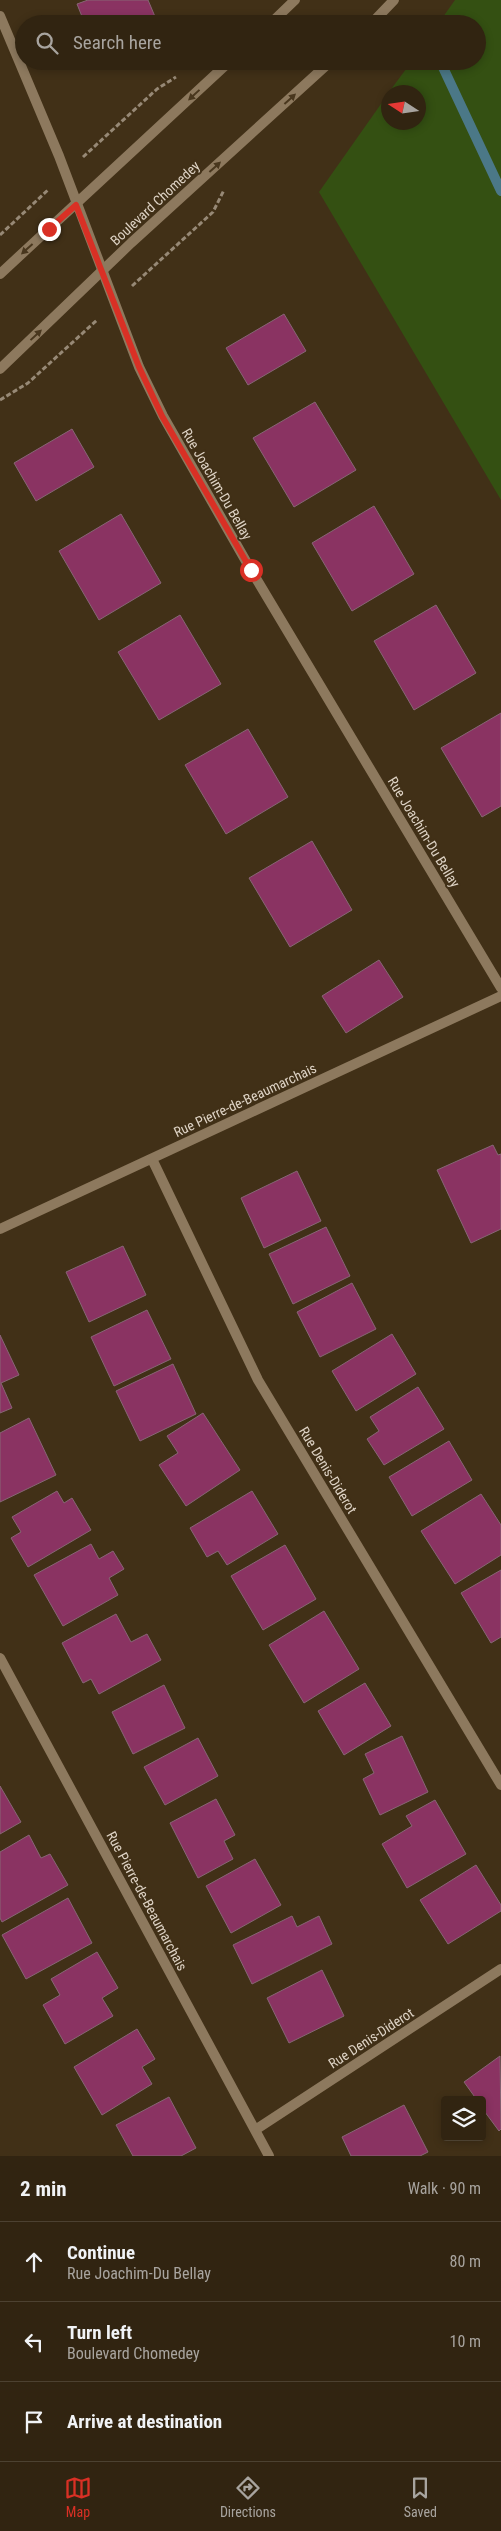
<!DOCTYPE html>
<html lang="en">
<head>
<meta charset="utf-8">
<style>
	body { margin:0; font-family:"Roboto Condensed",sans-serif; background:#3d301f; color:#f1f3f6 }
	.controls { position:absolute; right:15px; bottom:15px; display:grid; overflow:hidden; border-radius:5px; box-shadow:0 2px 8px #0003 }
	.controls button { width:45px; height:45px; display:grid; place-items:center; padding:0; border:0; border-bottom:1px solid #4c4131; background:#312411; color:#f1f3f6; font:25px sans-serif }
	.compass { position:absolute; left:381px; top:85px; width:45px; height:45px; border-radius:50%; background:#312411; box-shadow:0 2px 8px #0003; rotate:282deg }
	.stop { position:absolute; width:15px; height:15px; margin:-11px; border:4px solid #d93025; border-radius:50%; background:#fff }
	.stop.end { background:#d93025; border-color:#fff; box-shadow:0 1px 5px #0008 }
	.list { margin:0; padding:0; list-style:none }
	h2 { display:flex; justify-content:space-between; align-items:center; height:65px; margin:0; padding:0 20px; font-size:21px }
	h2 small { font-size:16px; font-weight:400; color:#a8a49f }
	.list li { display:grid; grid-template-columns:32px 1fr auto; gap:15px; align-items:center; box-sizing:border-box; height:80px; padding:0 20px; border-top:1px solid #4c4131 }
	.list b { display:block; font-size:19px; white-space:nowrap }
	.list p { margin:0; font-size:16px; white-space:nowrap; color:#a8a49f }
	.list em { font-size:16px; font-style:normal; color:#a8a49f }
	.icon { flex:none; width:28px; height:28px; fill:none; stroke:currentColor; stroke-width:2; stroke-linecap:round; stroke-linejoin:round }
	.map { position:relative; flex:none; width:501px; height:2156px; overflow:hidden }
	.search { position:absolute; background:#312411; box-shadow:0 2px 8px #0003; left:15px; right:15px; top:15px; height:55px; display:flex; align-items:center; gap:12px; box-sizing:border-box; padding:0 18px; border-radius:28px; color:#a8a49f; font-size:19px }
	.sheet { height:305px; background:#312411 }
	nav { display:flex; justify-content:space-around; align-items:center; box-sizing:border-box; height:70px; border-top:1px solid #4c4131; background:#312411; font-size:14px; color:#a8a49f }
	nav a { display:grid; justify-items:center; gap:2px }
	nav .on { color:#d93025 }
	.map>svg:first-child { display:block }
	.green { fill:#345012 }
	.lines { fill:none; stroke-linecap:round; stroke-linejoin:round }
	.stream { stroke:#4b7887; stroke-width:10 }
	.building { fill:#8a3362; stroke:#876675 }
	.path { stroke:#978976; stroke-width:3; stroke-dasharray:5 2.5; stroke-linecap:butt }
	.minor { stroke:#8d795e; stroke-width:10 }
	.tertiary { stroke:#8d795e; stroke-width:10 }
	.oneway { fill:#49371e }
	.route { stroke:#d93025; stroke-width:6 }
	.labels { text-anchor:middle; dominant-baseline:central; stroke-width:4; stroke-linejoin:round; paint-order:stroke }
	.street-label { font-size:14px; fill:#ded3c5; stroke:#413017 }
</style>
</head>
<body>
<div class="map">
<svg width="501" height="2156" viewBox="0 0 501 2156">
	<rect width="100%" height="100%" fill="#413017"/>
	<!-- green -->
	<path class="green" d="M 455,0 L 501,0 L 501,500 L 319,192 L 388,94 L 388,122 L 418,122 L 418,92 L 389,92 L 412,61 L 477,61 L 477,24 L 438,24 Z"/>
	<g class="lines">
		<!-- stream -->
		<path class="stream" d="M 440,61 L 501,191"/>
	</g>
	<!-- building -->
	<path class="building" d="M 88,0 L 148,0 L 156,19 L 145,24 L 85,24 L 77,4 Z
		M 284,314 L 306,351 L 248,385 L 226,348 Z
		M 315,402 L 356,470 L 294,507 L 253,438 Z
		M 72,429 L 94,467 L 36,501 L 14,463 Z
		M 374,506 L 414,574 L 352,611 L 312,543 Z
		M 121,514 L 161,583 L 99,620 L 59,551 Z
		M 436,605 L 476,673 L 414,710 L 374,641 Z
		M 180,615 L 221,684 L 159,720 L 118,652 Z
		M 501,713 L 501,806 L 482,817 L 441,748 Z
		M 248,729 L 288,797 L 226,834 L 185,765 Z
		M 312,841 L 352,910 L 290,947 L 249,878 Z
		M 379,960 L 403,997 L 346,1033 L 322,996 Z
		M 493,1145 L 498,1155 L 501,1154 L 501,1229 L 471,1243 L 437,1170 Z
		M 297,1171 L 321,1221 L 264,1248 L 241,1198 Z
		M 326,1227 L 350,1276 L 293,1304 L 269,1254 Z
		M 123,1246 L 146,1295 L 89,1322 L 66,1272 Z
		M 352,1283 L 376,1329 L 320,1357 L 297,1312 Z
		M 147,1310 L 171,1359 L 114,1386 L 91,1337 Z
		M 392,1334 L 416,1374 L 356,1411 L 332,1371 Z
		M 0,1335 L 19,1375 L 1,1383 L 12,1408 L 0,1413 Z
		M 173,1364 L 196,1414 L 140,1441 L 116,1391 Z
		M 418,1387 L 444,1429 L 384,1465 L 367,1439 L 379,1431 L 370,1417 Z
		M 203,1413 L 240,1470 L 186,1506 L 159,1465 L 178,1453 L 167,1436 Z
		M 29,1418 L 56,1475 L 0,1502 L 0,1433 Z
		M 449,1441 L 472,1480 L 412,1516 L 389,1477 Z
		M 57,1491 L 64,1503 L 72,1498 L 91,1530 L 28,1567 L 11,1538 L 21,1532 L 12,1517 Z
		M 252,1491 L 278,1534 L 227,1565 L 218,1551 L 207,1557 L 190,1528 Z
		M 481,1494 L 501,1525 L 501,1555 L 455,1584 L 421,1531 Z
		M 91,1544 L 99,1559 L 113,1551 L 124,1569 L 109,1578 L 118,1595 L 63,1626 L 34,1575 Z
		M 285,1545 L 316,1599 L 263,1630 L 231,1576 Z
		M 501,1570 L 501,1637 L 491,1643 L 461,1593 Z
		M 324,1611 L 359,1669 L 304,1703 L 269,1645 Z
		M 116,1614 L 131,1642 L 147,1634 L 161,1660 L 99,1694 L 91,1679 L 83,1683 L 62,1643 Z
		M 365,1683 L 391,1726 L 344,1755 L 318,1711 Z
		M 164,1685 L 185,1728 L 133,1754 L 112,1712 Z
		M 402,1736 L 428,1792 L 380,1815 L 363,1779 L 374,1773 L 365,1754 Z
		M 198,1738 L 218,1776 L 165,1805 L 144,1767 Z
		M 0,1786 L 21,1822 L 0,1834 Z
		M 216,1799 L 235,1835 L 224,1841 L 233,1859 L 198,1878 L 170,1823 Z
		M 435,1800 L 466,1854 L 407,1888 L 382,1844 L 412,1826 L 406,1816 Z
		M 29,1835 L 41,1858 L 50,1854 L 68,1885 L 2,1922 L 0,1918 L 0,1852 Z
		M 255,1859 L 281,1905 L 231,1933 L 206,1886 Z
		M 476,1865 L 501,1905 L 501,1911 L 448,1944 L 420,1900 Z
		M 68,1898 L 92,1943 L 26,1979 L 2,1935 Z
		M 292,1916 L 297,1927 L 319,1916 L 332,1944 L 252,1984 L 233,1945 Z
		M 97,1952 L 118,1988 L 102,1998 L 113,2016 L 65,2044 L 43,2005 L 60,1995 L 51,1979 Z
		M 322,1970 L 344,2016 L 289,2043 L 267,1998 Z
		M 137,2029 L 155,2059 L 142,2067 L 152,2084 L 102,2115 L 74,2067 Z
		M 500,2056 L 501,2129 L 499,2131 L 482,2108 L 482,2100 L 477,2100 L 464,2082 Z
		M 169,2097 L 196,2148 L 181,2156 L 133,2156 L 116,2125 Z
		M 404,2105 L 428,2152 L 420,2156 L 351,2156 L 342,2137 Z"/>
	<g class="lines">
		<!-- path -->
		<path class="path" d="M 83,157 L 157,89 L 176,77
			M 0,235 L 49,189
			M 132,286 L 213,212 L 224,190
			M 0,400 L 28,383 L 97,320"/>
		<!-- minor -->
		<path class="minor" d="M 0,16 L 59,156 L 139,367 L 163,416 L 251,570 L 501,988
			M 152,1159 L 258,1380 L 501,1785
			M 0,1229 L 501,996
			M 0,1658 L 269,2156
			M 255,2130 L 501,1969"/>
		<!-- tertiary -->
		<path class="tertiary" d="M 270,24 L 295,0
			M 371,24 L 394,0
			M 0,274 L 230,61
			M 0,369 L 131,243 L 331,61"/>
	</g>
	<!-- one-way arrows -->
	<defs><path id="oneway-solid" d="M-6-.8H1V-3.2L6.5 0L1 3.2V.8H-6Z" transform="scale(1.25)"/></defs>
	<g class="oneway">
		<use href="#oneway-solid" transform="translate(194 95) rotate(137)"/>
		<use href="#oneway-solid" transform="translate(290 99) rotate(-42)"/>
		<use href="#oneway-solid" transform="translate(215 167) rotate(-42)"/>
		<use href="#oneway-solid" transform="translate(27 249) rotate(138)"/>
		<use href="#oneway-solid" transform="translate(36 335) rotate(-43)"/>
	</g>
	<g class="lines">
		<!-- route -->
		<path class="route" d="M 49,229 L 76,205 L 139,367 L 162,416 L 251,570"/>
	</g>
	<g class="labels">
		<!-- street labels -->
		<g class="street-label">
			<text transform="translate(155 203) rotate(-43)">Boulevard Chomedey</text>
			<text transform="translate(217 484) rotate(60)">Rue Joachim-Du Bellay</text>
			<text transform="translate(424 832) rotate(59)">Rue Joachim-Du Bellay</text>
			<text transform="translate(245 1100) rotate(-25)">Rue Pierre-de-Beaumarchais</text>
			<text transform="translate(328 1470) rotate(59)">Rue Denis-Diderot</text>
			<text transform="translate(147 1901) rotate(62)">Rue Pierre-de-Beaumarchais</text>
			<text transform="translate(371 2038) rotate(-33)">Rue Denis-Diderot</text>
		</g>
	</g>
</svg>
<div class="controls">
<button><svg class="icon" aria-label="layers" viewBox="0 0 24 24"><path d="M12 4l9 5-9 5-9-5zM3 14l9 5 9-5"/></svg></button>
</div>
<svg class="compass" viewBox="-18 -18 36 36"><path d="M0-13l5 13h-10z" fill="#e53935"/><path d="M0 13l5-13h-10z" fill="#a8a49f"/></svg>
<div class="stop" style="left:251px;top:570px"></div>
<div class="stop end" style="left:49px;top:229px"></div>
<div class="search"><svg class="icon" aria-label="search" viewBox="0 0 24 24"><circle cx="10" cy="10" r="6"/><path d="M15 15l6 6"/></svg>Search here</div>
</div>
<section class="sheet">
<h2>2 min<small>Walk · 90 m</small></h2>
<ul class="list">
<li><svg class="icon" aria-label="ahead" viewBox="0 0 24 24"><path d="M12 20V5M6 11l6-6 6 6"/></svg><div><b>Continue</b><p>Rue Joachim-Du Bellay</p></div><em>80 m</em></li>
<li><svg class="icon" aria-label="left" viewBox="0 0 24 24"><path d="M17 20v-9H6M10 6l-5 5 5 5"/></svg><div><b>Turn left</b><p>Boulevard Chomedey</p></div><em>10 m</em></li>
<li><svg class="icon" aria-label="arrive" viewBox="0 0 24 24"><path d="M6 21V4h12l-3 4 3 4H6"/></svg><div><b>Arrive at destination</b></div></li>
</ul>
</section>
<nav>
<a class="on"><svg class="icon" aria-label="map" viewBox="0 0 24 24"><path d="M3 6l6-2 6 2 6-2v14l-6 2-6-2-6 2zM9 4v14M15 6v14"/></svg>Map</a>
<a><svg class="icon" aria-label="directions" viewBox="0 0 24 24"><path d="M12 3l9 9-9 9-9-9zM9 14v-3h6M13 9l2 2-2 2"/></svg>Directions</a>
<a><svg class="icon" aria-label="saved" viewBox="0 0 24 24"><path d="M7 4h10v16l-5-4-5 4z"/></svg>Saved</a>
</nav>
</body>
</html>
